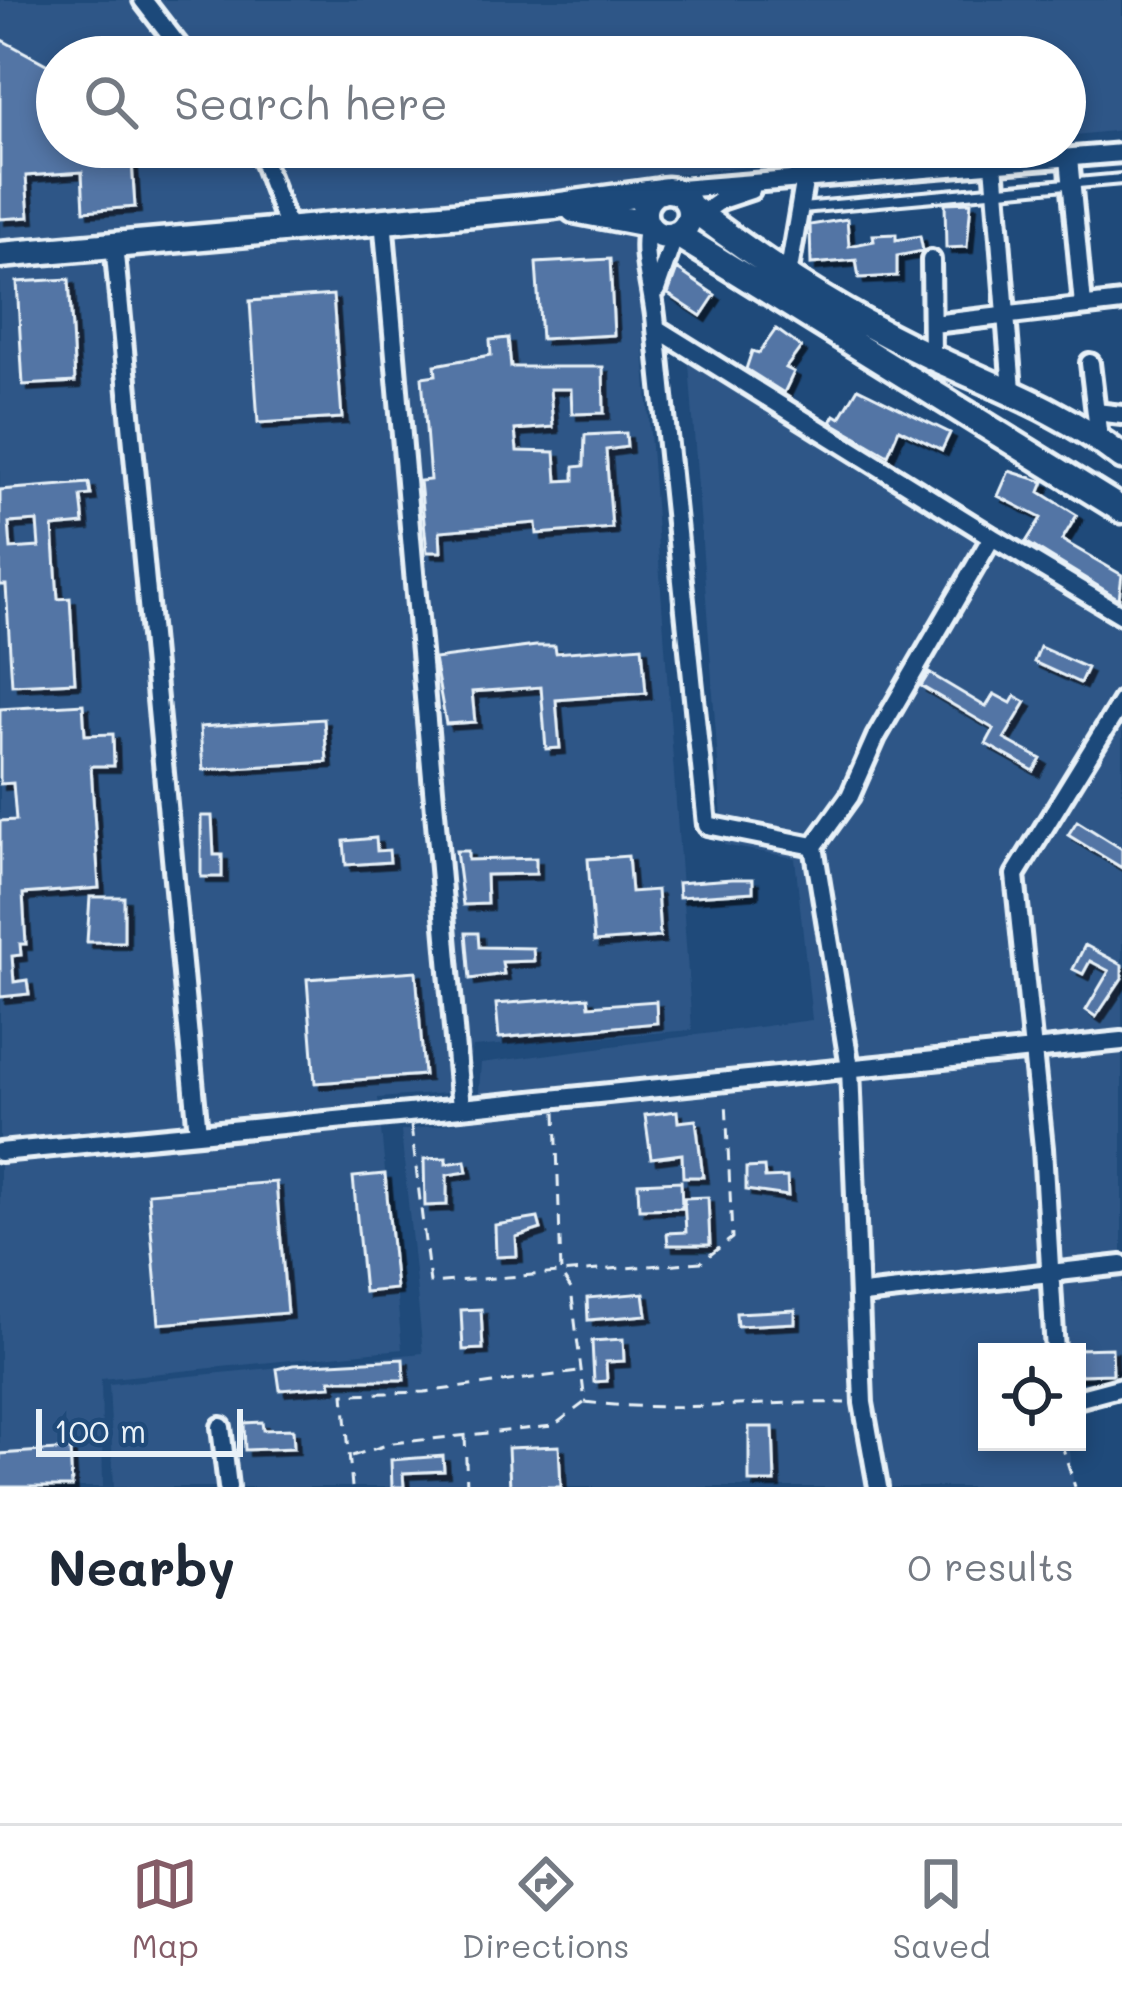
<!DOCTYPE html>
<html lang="en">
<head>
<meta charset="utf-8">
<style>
	body { margin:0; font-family:Mali,sans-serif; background:#f6f6f7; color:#1f2937 }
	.controls { position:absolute; right:36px; bottom:36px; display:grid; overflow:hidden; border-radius:0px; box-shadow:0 6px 18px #0003 }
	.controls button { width:108px; height:108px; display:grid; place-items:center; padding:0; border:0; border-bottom:3px solid #e0e1e3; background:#fff; color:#1f2937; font:60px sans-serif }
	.scale { position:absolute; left:36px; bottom:30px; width:207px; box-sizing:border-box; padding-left:12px; border:6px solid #e8f1f8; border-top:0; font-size:33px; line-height:42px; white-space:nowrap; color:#e8f1f8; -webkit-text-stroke:9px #1f4a7a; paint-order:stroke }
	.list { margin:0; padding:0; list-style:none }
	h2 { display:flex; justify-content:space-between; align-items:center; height:156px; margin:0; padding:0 48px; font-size:51px }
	h2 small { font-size:39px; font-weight:400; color:#747a83 }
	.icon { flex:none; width:66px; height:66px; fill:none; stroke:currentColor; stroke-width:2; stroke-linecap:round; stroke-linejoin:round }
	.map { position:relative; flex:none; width:1122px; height:1487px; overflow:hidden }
	.search { position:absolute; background:#fff; box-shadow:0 6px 18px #0003; left:36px; right:36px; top:36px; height:132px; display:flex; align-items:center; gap:30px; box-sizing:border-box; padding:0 42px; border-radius:66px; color:#747a83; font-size:45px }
	.sheet { height:336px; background:#fff }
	nav { display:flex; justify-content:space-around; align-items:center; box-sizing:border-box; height:168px; border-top:3px solid #e0e1e3; background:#fff; font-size:33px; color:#747a83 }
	nav a { display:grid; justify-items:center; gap:6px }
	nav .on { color:#845c67 }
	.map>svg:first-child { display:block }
	.built { fill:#2e5787 }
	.building { fill:#5275a5; stroke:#e8f1f8; stroke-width:3; fill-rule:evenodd; filter:url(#shadow) }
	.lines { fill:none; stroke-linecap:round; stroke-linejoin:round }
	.lane-casing { stroke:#e8f1f8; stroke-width:16 }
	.street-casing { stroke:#e8f1f8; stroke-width:26 }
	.secondary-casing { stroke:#e8f1f8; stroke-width:33 }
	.path { stroke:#e8f1f8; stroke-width:3; stroke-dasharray:12 9; stroke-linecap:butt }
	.lane { stroke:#1f4a7a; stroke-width:8 }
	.street { stroke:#1f4a7a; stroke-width:16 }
	.secondary { stroke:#1f4a7a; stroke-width:24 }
</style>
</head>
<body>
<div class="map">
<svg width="1122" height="1487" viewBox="0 0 1122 1487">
	<defs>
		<filter id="shadow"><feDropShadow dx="5.5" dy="5.5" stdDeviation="0" flood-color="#0009"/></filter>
	</defs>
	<rect width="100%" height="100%" fill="#1f4a7a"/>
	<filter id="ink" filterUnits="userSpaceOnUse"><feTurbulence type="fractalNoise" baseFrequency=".00833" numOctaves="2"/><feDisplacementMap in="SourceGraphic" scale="24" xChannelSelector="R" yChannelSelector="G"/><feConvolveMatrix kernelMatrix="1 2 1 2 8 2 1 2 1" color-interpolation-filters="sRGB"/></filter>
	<g filter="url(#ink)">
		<!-- built -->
		<path class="built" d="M 0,0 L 1122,0 L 1122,130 L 1065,136 L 1065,57 L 57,57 L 57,147 L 951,147 L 632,178 L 692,1030 L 473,1047 L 460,1092 L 378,1098 L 402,1349 L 101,1379 L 103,1487 L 0,1487 Z
			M 689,363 L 1122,620 L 1122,1368 L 1077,1374 L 1077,1352 L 987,1352 L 987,1442 L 1069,1442 L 1074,1487 L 114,1487 L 109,1384 L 423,1353 L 401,1131 L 477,1119 L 481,1063 L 812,1020 L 795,858 L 724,845 Z"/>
		<!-- building -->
		<path class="building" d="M 0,39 L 57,70 L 57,147 L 131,147 L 135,207 L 84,211 L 82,172 L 26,176 L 29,217 L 0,219 Z
			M 971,202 L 967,247 L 946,248 L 945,203 Z
			M 847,219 L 849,246 L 874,241 L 873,235 L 896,234 L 896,240 L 920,236 L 923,251 L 897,256 L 897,276 L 859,278 L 856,260 L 811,264 L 810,225 Z
			M 610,259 L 614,335 L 541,339 L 536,263 Z
			M 677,269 L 715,295 L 701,316 L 668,294 Z
			M 69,279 L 75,382 L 23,385 L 17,282 Z
			M 333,295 L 342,418 L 258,423 L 250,301 Z
			M 776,329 L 801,347 L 786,368 L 794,372 L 784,393 L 746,369 L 752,351 L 759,353 Z
			M 508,338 L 511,367 L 603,367 L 604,413 L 572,414 L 571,389 L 550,389 L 553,427 L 515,430 L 517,451 L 555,452 L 557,481 L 574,480 L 574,467 L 584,466 L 585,435 L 626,433 L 627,447 L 606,450 L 612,528 L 537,534 L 536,523 L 440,531 L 441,552 L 427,552 L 420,481 L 430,480 L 422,377 L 436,375 L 435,365 L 491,355 L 490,340 Z
			M 858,388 L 950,433 L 942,450 L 899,429 L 888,455 L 831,422 L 835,415 L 840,418 Z
			M 1009,471 L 1044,482 L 1040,492 L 1077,515 L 1062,540 L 1122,575 L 1119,599 L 1026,542 L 1041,518 L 998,496 Z
			M 89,483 L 91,495 L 81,496 L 84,524 L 53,527 L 58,599 L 70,598 L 75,682 L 12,685 L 6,585 L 0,585 L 0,490 ZM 37,521 L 39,547 L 11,549 L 9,523 Z
			M 536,646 L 555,646 L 556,653 L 642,646 L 646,693 L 556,700 L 560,748 L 546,749 L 541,687 L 472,692 L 475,722 L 446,724 L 434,659 Z
			M 1040,647 L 1087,668 L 1080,683 L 1034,662 Z
			M 929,673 L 986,707 L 994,694 L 1011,703 L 1015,696 L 1026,702 L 1004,739 L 1041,759 L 1034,771 L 986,744 L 994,729 L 921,686 Z
			M 83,704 L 85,735 L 113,734 L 114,766 L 91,766 L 99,888 L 23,894 L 26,944 L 20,944 L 21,955 L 12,956 L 14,982 L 27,980 L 29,994 L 0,997 L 0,821 L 16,820 L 13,783 L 0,784 L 0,709 Z
			M 324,719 L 327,762 L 203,770 L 200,727 Z
			M 201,816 L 212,816 L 214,855 L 222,855 L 222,877 L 201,877 Z
			M 1077,821 L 1122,849 L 1122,868 L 1068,835 Z
			M 376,838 L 377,851 L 389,850 L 390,862 L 346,865 L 344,841 Z
			M 456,851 L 468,851 L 468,860 L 536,858 L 536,874 L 486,875 L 487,904 L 463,905 Z
			M 628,856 L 631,892 L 657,890 L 660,937 L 594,942 L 588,859 Z
			M 732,879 L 753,879 L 753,892 L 679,897 L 678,883 Z
			M 90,897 L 124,897 L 124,942 L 87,942 Z
			M 466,933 L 478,933 L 479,947 L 533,948 L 534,961 L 502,962 L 504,974 L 470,979 Z
			M 1085,945 L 1122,965 L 1122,978 L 1096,1017 L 1086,1010 L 1109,971 L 1090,961 L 1083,974 L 1073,969 Z
			M 416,971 L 424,1075 L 315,1083 L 307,979 Z
			M 588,997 L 589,1006 L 656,1001 L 657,1023 L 499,1038 L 496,1004 Z
			M 677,1111 L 678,1122 L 696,1120 L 703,1177 L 683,1177 L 682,1154 L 651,1158 L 645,1115 Z
			M 446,1158 L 446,1164 L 465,1161 L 467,1172 L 447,1175 L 447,1205 L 425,1206 L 424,1159 Z
			M 764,1167 L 765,1178 L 787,1177 L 788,1196 L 746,1190 L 746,1168 Z
			M 385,1174 L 396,1289 L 364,1292 L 353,1177 Z
			M 681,1181 L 682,1208 L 639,1209 L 638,1183 Z
			M 276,1182 L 287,1313 L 159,1324 L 148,1193 Z
			M 708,1197 L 710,1245 L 668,1245 L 667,1233 L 686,1232 L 684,1198 Z
			M 538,1218 L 541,1229 L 516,1237 L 517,1256 L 496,1257 L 495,1225 Z
			M 644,1293 L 647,1315 L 588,1320 L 587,1298 Z
			M 481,1309 L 483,1349 L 463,1350 L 461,1310 Z
			M 795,1310 L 795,1323 L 737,1326 L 736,1313 Z
			M 623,1339 L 624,1361 L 606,1362 L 607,1381 L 594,1382 L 592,1341 Z
			M 1112,1348 L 1113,1374 L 1077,1375 L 1077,1349 Z
			M 403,1359 L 404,1380 L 330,1380 L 331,1386 L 280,1390 L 277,1369 L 293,1365 Z
			M 262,1422 L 263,1430 L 293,1429 L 294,1448 L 245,1450 L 244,1423 Z
			M 749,1427 L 773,1427 L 775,1482 L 749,1482 Z
			M 559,1446 L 561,1487 L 510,1487 L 508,1448 Z
			M 70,1449 L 72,1487 L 0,1487 L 0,1454 Z
			M 443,1456 L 444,1471 L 403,1473 L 404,1487 L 392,1487 L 391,1460 Z"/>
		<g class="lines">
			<!-- lane casing -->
			<g class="lane-casing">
				<path id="lane" d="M 802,208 L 1122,179"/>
			</g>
			<!-- street casing -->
			<g class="street-casing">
				<path id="street" d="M 143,0 L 187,57
					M 258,147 L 288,228
					M 1069,158 L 1083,305
					M 994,163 L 1012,390
					M 667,190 L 1122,153
					M 687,224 L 721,200 L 751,190
					M 648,225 C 639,256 655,295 656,328 L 707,825 L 814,846 L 850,796 L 876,737 L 992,537 L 656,328
					M 114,244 L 198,1133
					M 931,260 L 932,357
					M 788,276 L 805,177
					M 656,290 L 675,235
					M 933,324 L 1122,302
					M 1090,363 L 1099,439
					M 1096,412 L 1122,415
					M 992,537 L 1122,615
					M 814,846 L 850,1068 L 863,1403 L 878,1487
					M 461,1108 L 1122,1041
					M 0,1152 L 461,1108 L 383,219
					M 863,1294 L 1122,1265
					M 1055,1352 L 1043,1148 L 1015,875 L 1122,701
					M 1077,1399 L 1122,1387
					M 221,1427 L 228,1487"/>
			</g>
			<!-- secondary casing -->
			<g class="secondary-casing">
				<path id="secondary" d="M644 213a23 23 0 1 1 46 0a23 23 0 1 1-46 0Z
					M 689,206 C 764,264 848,318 934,358 C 1001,389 1063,411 1122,457
					M 574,210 L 647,224
					M 676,234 L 1122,510
					M 0,255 L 554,206 L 662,191"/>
			</g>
			<!-- path -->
			<path class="path" d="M 556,1112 L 561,1274 L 571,1289 L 585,1402 C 672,1413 757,1401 845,1403
				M 411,1126 L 430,1283 L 701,1262 L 732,1238 L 726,1099
				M 465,1435 L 467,1487
				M 1061,1442 L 1075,1487
				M 352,1456 L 393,1443 L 553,1426 L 584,1403
				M 352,1487 L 344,1394 L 425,1392 L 578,1372"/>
			<!-- lane -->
			<use href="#lane" class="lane"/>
			<!-- street -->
			<use href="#street" class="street"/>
			<!-- secondary -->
			<use href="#secondary" class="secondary"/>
		</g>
	</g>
</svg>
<div class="controls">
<button><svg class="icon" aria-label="locate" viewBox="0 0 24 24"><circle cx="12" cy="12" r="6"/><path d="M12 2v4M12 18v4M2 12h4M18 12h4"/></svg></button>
</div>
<div class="scale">100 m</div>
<div class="search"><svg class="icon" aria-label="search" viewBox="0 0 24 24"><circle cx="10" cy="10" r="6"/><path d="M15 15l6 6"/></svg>Search here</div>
</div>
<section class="sheet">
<h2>Nearby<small>0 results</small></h2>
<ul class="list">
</ul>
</section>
<nav>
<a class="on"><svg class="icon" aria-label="map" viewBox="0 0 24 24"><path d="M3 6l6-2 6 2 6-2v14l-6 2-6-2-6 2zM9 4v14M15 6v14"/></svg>Map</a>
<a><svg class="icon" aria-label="directions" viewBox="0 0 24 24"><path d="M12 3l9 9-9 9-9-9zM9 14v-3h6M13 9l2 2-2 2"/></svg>Directions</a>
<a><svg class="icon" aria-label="saved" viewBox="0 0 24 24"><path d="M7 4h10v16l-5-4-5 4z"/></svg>Saved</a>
</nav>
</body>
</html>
